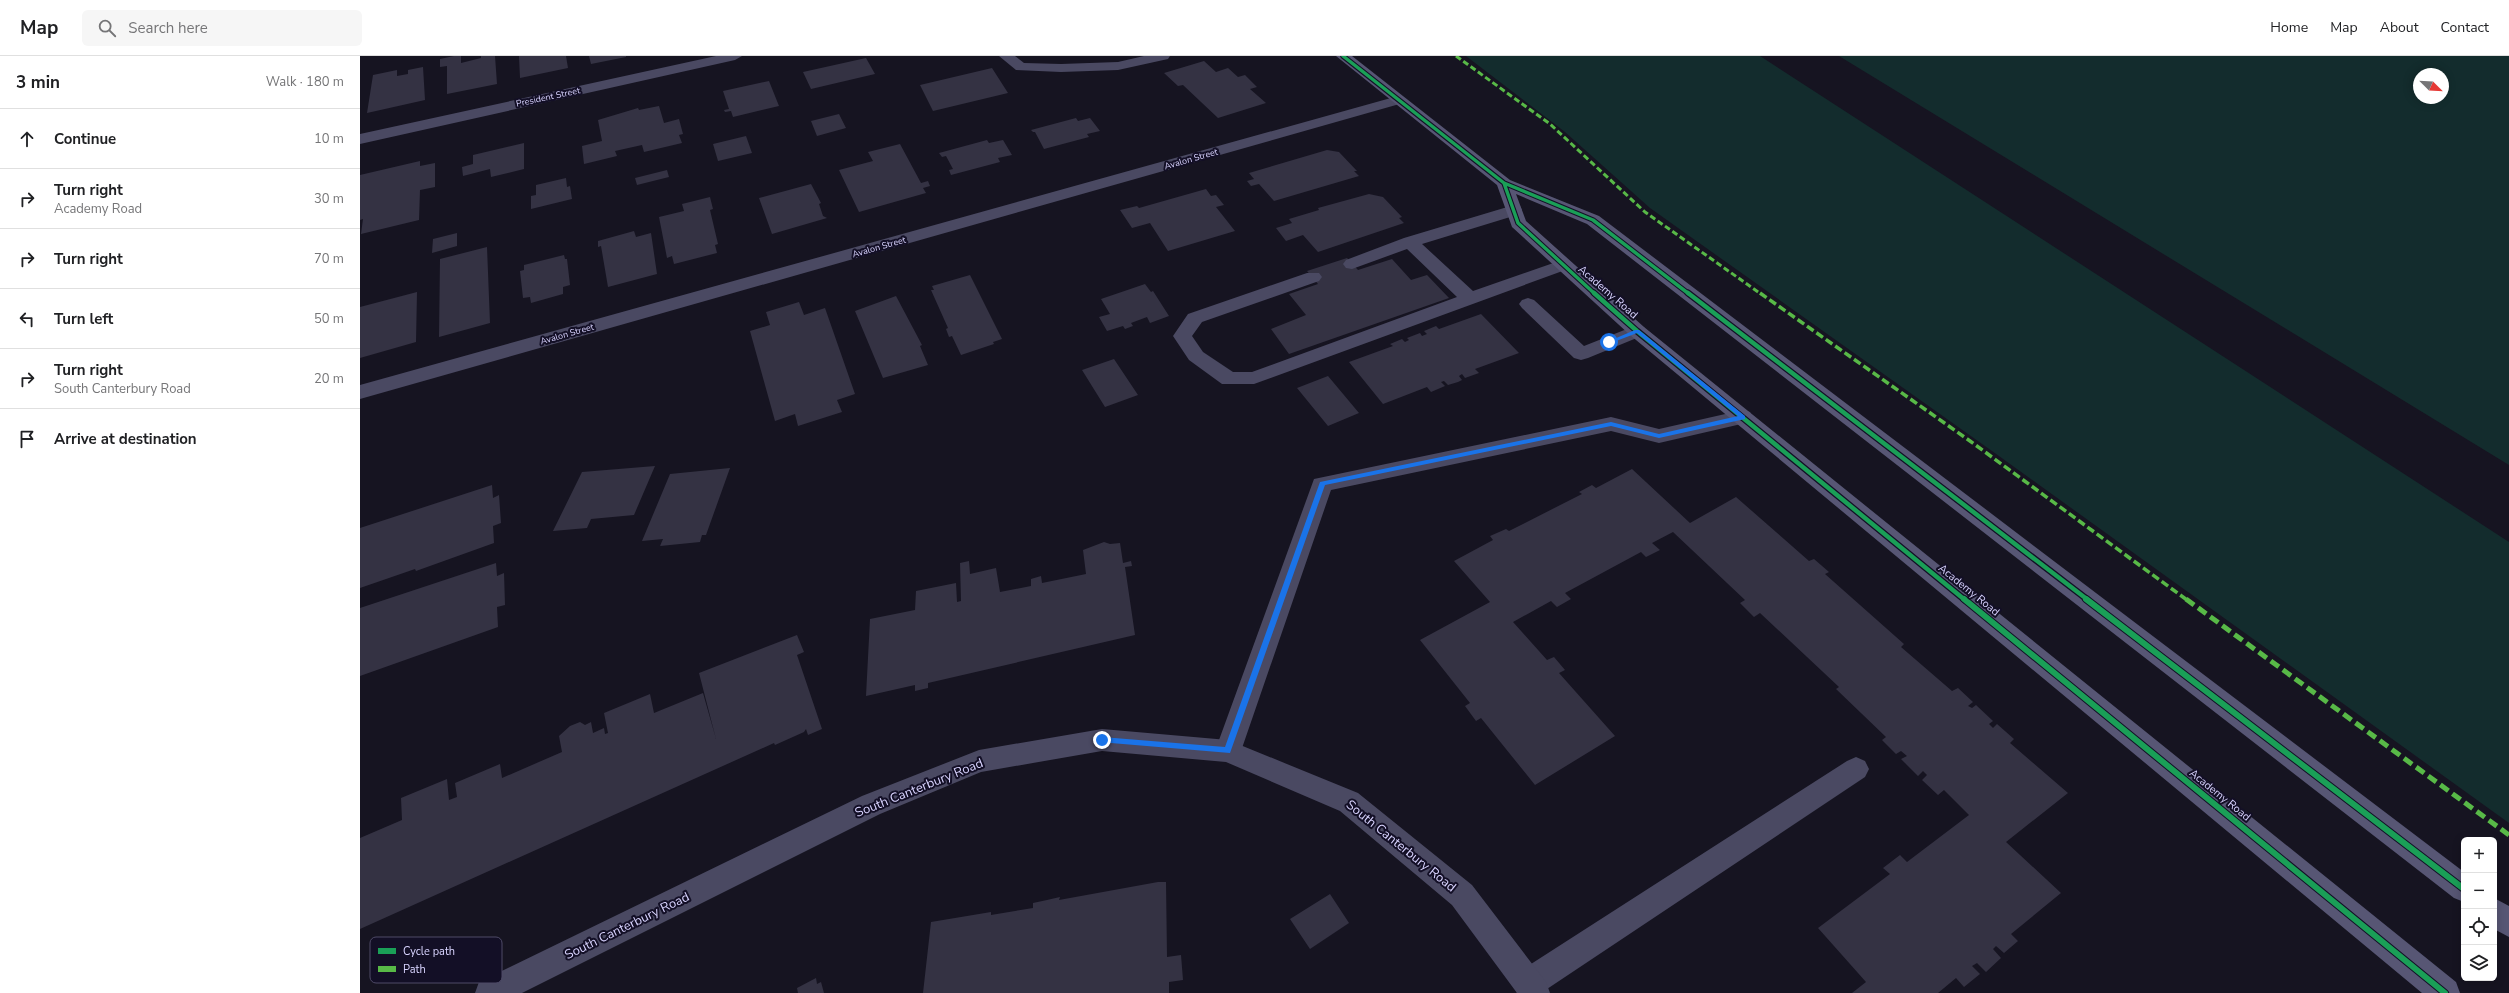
<!DOCTYPE html>
<html lang="en">
<head>
<meta charset="utf-8">
<style>
	body { margin:0; font-family:"Nunito Sans",sans-serif; background:#f6f6f6; color:#202124 }
	.controls { position:absolute; right:12px; bottom:12px; display:grid; overflow:hidden; border-radius:6px; box-shadow:0 2px 10px #0003 }
	.controls button { width:36px; height:36px; display:grid; place-items:center; padding:0; border:0; border-bottom:1px solid #e0e0e0; background:#fff; color:#202124; font:20px sans-serif }
	.compass { position:absolute; left:2053px; top:12px; width:36px; height:36px; border-radius:50%; background:#fff; box-shadow:0 2px 10px #0003; rotate:114deg }
	.stop { position:absolute; width:12px; height:12px; margin:-9px; border:3px solid #1a73e8; border-radius:50%; background:#fff }
	.stop.end { background:#1a73e8; border-color:#fff; box-shadow:0 1px 4px #0008 }
	.list { margin:0; padding:0; list-style:none }
	h2 { display:flex; justify-content:space-between; align-items:center; height:52px; margin:0; padding:0 16px; font-size:17px }
	h2 small { font-size:13px; font-weight:400; color:#757577 }
	.list li { display:grid; grid-template-columns:26px 1fr auto; gap:12px; align-items:center; box-sizing:border-box; height:60px; padding:0 16px; border-top:1px solid #e0e0e0 }
	.list b { display:block; font-size:15px; white-space:nowrap }
	.list p { margin:0; font-size:13px; white-space:nowrap; color:#757577 }
	.list em { font-size:13px; font-style:normal; color:#757577 }
	.icon { flex:none; width:22px; height:22px; fill:none; stroke:currentColor; stroke-width:2; stroke-linecap:round; stroke-linejoin:round }
	.map { position:relative; flex:none; width:2149px; height:937px; overflow:hidden }
	header { display:flex; align-items:center; gap:24px; box-sizing:border-box; height:56px; padding:0 20px; background:#fff; border-bottom:1px solid #e0e0e0 }
	header strong { font-size:19px }
	nav { display:flex; gap:22px; margin-inline-start:auto; font-size:14px }
	.search { width:280px; height:36px; background:#f6f6f6; display:flex; align-items:center; gap:10px; box-sizing:border-box; padding:0 14px; border-radius:6px; color:#757577; font-size:15px }
	main { display:flex }
	aside { flex:1; background:#fff }
	.map>svg:first-child { display:block }
	.green { fill:#132c2d; fill-rule:evenodd }
	.building { fill:#343243 }
	.lines { fill:none; stroke-linecap:round; stroke-linejoin:round }
	.service { fill:#4a4962; fill-rule:evenodd }
	.minor { fill:#4a4962; fill-rule:evenodd }
	.secondary { fill:#575674; fill-rule:evenodd }
	.quiet-far2 { stroke:#58b947; stroke-width:3; stroke-dasharray:6 3; stroke-linecap:butt }
	.quiet-far1 { stroke:#58b947; stroke-width:3.5; stroke-dasharray:8 3.5; stroke-linecap:butt }
	.quiet { stroke:#58b947; stroke-width:5; stroke-dasharray:10 5; stroke-linecap:butt }
	.cycleway-far2-casing { stroke:#130f26; stroke-width:5.5 }
	.cycleway-far1-casing { stroke:#130f26; stroke-width:7 }
	.cycleway-casing { stroke:#130f26; stroke-width:8 }
	.cycleway-far2 { stroke:#1a9f57; stroke-width:3.5 }
	.cycleway-far1 { stroke:#1a9f57; stroke-width:4.5 }
	.cycleway { stroke:#1a9f57; stroke-width:6 }
	.route { fill:#1a73e8 }
	.labels { text-anchor:middle; dominant-baseline:central; stroke-width:4; stroke-linejoin:round; paint-order:stroke }
	.far-street-label { font-size:9px; fill:#d9d4ff; stroke:#130f26 }
	.street-label { font-size:11px; fill:#d9d4ff; stroke:#130f26 }
	.near-street-label { font-size:13px; fill:#d9d4ff; stroke:#130f26 }
	.key { fill:#130f26; stroke:#4e4a67; stroke-width:1 }
	.key-label { font-size:11px; fill:#d9d4ff }
</style>
</head>
<body>
<header>
<strong>Map</strong>
<div class="search"><svg class="icon" aria-label="search" viewBox="0 0 24 24"><circle cx="10" cy="10" r="6"/><path d="M15 15l6 6"/></svg>Search here</div>
<nav><a>Home</a><a>Map</a><a>About</a><a>Contact</a></nav>
</header>
<main>
<aside>
<h2>3 min<small>Walk · 180 m</small></h2>
<ul class="list">
<li><svg class="icon" aria-label="ahead" viewBox="0 0 24 24"><path d="M12 20V5M6 11l6-6 6 6"/></svg><div><b>Continue</b></div><em>10 m</em></li>
<li><svg class="icon" aria-label="right" viewBox="0 0 24 24"><path d="M7 20v-9h11M14 6l5 5-5 5"/></svg><div><b>Turn right</b><p>Academy Road</p></div><em>30 m</em></li>
<li><svg class="icon" aria-label="right" viewBox="0 0 24 24"><path d="M7 20v-9h11M14 6l5 5-5 5"/></svg><div><b>Turn right</b></div><em>70 m</em></li>
<li><svg class="icon" aria-label="left" viewBox="0 0 24 24"><path d="M17 20v-9H6M10 6l-5 5 5 5"/></svg><div><b>Turn left</b></div><em>50 m</em></li>
<li><svg class="icon" aria-label="right" viewBox="0 0 24 24"><path d="M7 20v-9h11M14 6l5 5-5 5"/></svg><div><b>Turn right</b><p>South Canterbury Road</p></div><em>20 m</em></li>
<li><svg class="icon" aria-label="arrive" viewBox="0 0 24 24"><path d="M6 21V4h12l-3 4 3 4H6"/></svg><div><b>Arrive at destination</b></div></li>
</ul>
</aside>
<div class="map">
<svg width="2149" height="937" viewBox="0 0 2149 937">
	<rect width="100%" height="100%" fill="#161421"/>
	<!-- green -->
	<path class="green" d="M 1106,0 L 1400,0 L 2149,486 L 2149,767 L 1632,395 L 1290,152 L 1205,76 Z
		M 1479,0 L 2149,0 L 2149,409 ZM 2059,18 L 2083,18 L 2083,42 L 2059,42 Z"/>
	<!-- building -->
	<path class="building" d="M 94,0 L 101,0 L 101,7 L 121,2 L 121,0 L 135,0 L 137,28 L 87,38 L 87,10 L 80,11 L 80,3 Z
		M 159,0 L 206,0 L 208,12 L 160,22 Z
		M 229,0 L 266,0 L 266,1 L 231,8 Z
		M 506,2 L 515,18 L 451,33 L 443,16 Z
		M 844,5 L 856,16 L 868,12 L 878,21 L 885,19 L 897,31 L 890,33 L 906,47 L 858,62 L 823,29 L 818,30 L 804,17 Z
		M 63,11 L 65,44 L 7,57 L 13,19 L 37,14 L 37,20 L 48,18 L 48,14 Z
		M 632,12 L 648,37 L 573,55 L 560,29 Z
		M 409,25 L 419,50 L 373,61 L 371,55 L 365,56 L 364,54 L 369,53 L 363,35 Z
		M 299,50 L 304,67 L 319,63 L 323,78 L 319,79 L 322,87 L 284,96 L 282,89 L 255,95 L 257,100 L 224,108 L 222,90 L 242,85 L 238,64 L 278,52 L 279,54 Z
		M 479,58 L 486,72 L 457,80 L 451,65 Z
		M 716,62 L 718,65 L 730,62 L 740,75 L 727,78 L 729,81 L 684,93 L 675,76 L 673,76 L 671,74 Z
		M 386,80 L 392,97 L 358,105 L 353,88 Z
		M 627,84 L 629,87 L 643,84 L 652,99 L 638,102 L 640,106 L 591,119 L 589,114 L 593,113 L 586,100 L 582,101 L 579,97 Z
		M 164,87 L 164,113 L 131,121 L 130,113 L 103,120 L 102,111 L 113,108 L 113,99 Z
		M 540,88 L 561,127 L 568,125 L 570,130 L 563,132 L 566,137 L 499,156 L 479,114 L 513,105 L 508,96 Z
		M 967,94 L 979,96 L 997,115 L 994,115 L 999,120 L 914,145 L 899,128 L 891,130 L 887,125 L 894,123 L 889,117 Z
		M 60,105 L 60,110 L 75,107 L 75,131 L 60,134 L 59,164 L 1,178 L 3,163 L 0,164 L 0,119 Z
		M 307,114 L 309,121 L 277,129 L 275,122 Z
		M 206,122 L 207,131 L 210,130 L 212,143 L 171,153 L 171,140 L 176,139 L 176,129 Z
		M 451,128 L 461,147 L 459,148 L 463,160 L 467,162 L 412,178 L 399,142 Z
		M 846,133 L 851,140 L 856,139 L 864,149 L 856,151 L 875,175 L 808,195 L 790,167 L 772,172 L 760,154 L 777,150 L 779,152 Z
		M 1009,138 L 1023,141 L 1042,161 L 1039,162 L 1044,167 L 958,196 L 943,179 L 926,185 L 916,172 L 932,167 L 929,163 L 959,154 L 958,152 Z
		M 350,141 L 353,153 L 350,154 L 358,188 L 355,189 L 357,197 L 314,208 L 312,200 L 307,202 L 299,161 L 324,155 L 322,148 Z
		M 274,175 L 276,181 L 291,177 L 297,218 L 248,231 L 241,190 L 238,191 L 238,185 Z
		M 97,177 L 97,190 L 72,197 L 73,183 Z
		M 127,191 L 130,267 L 79,281 L 80,203 Z
		M 204,199 L 205,203 L 207,203 L 210,229 L 203,231 L 203,238 L 171,247 L 170,241 L 163,242 L 160,215 L 164,214 L 164,209 Z
		M 987,202 L 998,214 L 1032,203 L 1051,224 L 1067,219 L 1089,242 L 929,298 L 911,273 L 946,259 L 929,238 L 958,228 L 947,215 Z
		M 610,219 L 642,283 L 633,286 L 634,288 L 601,299 L 592,280 L 589,281 L 586,273 L 588,272 L 571,234 L 574,234 L 572,230 Z
		M 785,228 L 791,236 L 793,235 L 809,260 L 790,267 L 787,261 L 771,267 L 773,270 L 765,273 L 763,270 L 747,275 L 739,261 L 750,258 L 741,243 Z
		M 57,236 L 56,286 L 0,302 L 0,251 Z
		M 536,240 L 562,289 L 560,290 L 568,309 L 523,322 L 495,255 Z
		M 439,246 L 444,259 L 465,252 L 495,338 L 477,344 L 482,356 L 438,370 L 435,358 L 415,365 L 390,275 L 410,269 L 406,256 Z
		M 1121,258 L 1159,297 L 1115,313 L 1119,317 L 1105,322 L 1102,318 L 1099,320 L 1102,324 L 1098,326 L 1088,329 L 1084,325 L 1081,326 L 1085,330 L 1071,336 L 1067,331 L 1023,348 L 989,306 L 1033,290 L 1030,288 L 1042,283 L 1045,286 L 1049,284 L 1047,282 L 1060,277 L 1062,280 L 1067,278 L 1064,275 L 1076,270 L 1079,273 Z
		M 754,303 L 778,339 L 745,351 L 722,314 Z
		M 968,320 L 999,357 L 968,370 L 937,332 Z
		M 295,410 L 274,459 L 231,463 L 227,472 L 193,475 L 222,416 Z
		M 370,412 L 346,479 L 342,479 L 340,486 L 300,490 L 303,483 L 282,485 L 310,418 Z
		M 1272,413 L 1330,467 L 1376,441 L 1449,505 L 1454,503 L 1469,516 L 1465,518 L 1544,588 L 1541,591 L 1592,635 L 1598,632 L 1613,646 L 1608,650 L 1612,652 L 1616,649 L 1633,665 L 1629,668 L 1633,672 L 1637,668 L 1654,683 L 1650,687 L 1708,737 L 1646,786 L 1701,837 L 1651,878 L 1658,885 L 1644,897 L 1636,890 L 1633,893 L 1641,902 L 1626,916 L 1617,907 L 1612,910 L 1620,918 L 1604,931 L 1596,922 L 1578,937 L 1492,937 L 1506,926 L 1458,872 L 1530,818 L 1523,812 L 1540,799 L 1547,806 L 1609,759 L 1584,734 L 1578,739 L 1562,724 L 1567,719 L 1563,715 L 1558,720 L 1541,703 L 1547,700 L 1541,695 L 1536,698 L 1522,684 L 1526,681 L 1476,633 L 1479,631 L 1400,557 L 1394,561 L 1380,547 L 1385,544 L 1313,476 L 1292,487 L 1300,494 L 1286,501 L 1281,496 L 1205,537 L 1211,543 L 1197,551 L 1191,545 L 1153,566 L 1187,604 L 1194,601 L 1205,614 L 1199,617 L 1255,680 L 1175,729 L 1121,662 L 1116,665 L 1105,650 L 1110,647 L 1060,584 L 1130,546 L 1094,505 L 1133,484 L 1130,480 L 1146,473 L 1149,475 L 1222,438 L 1219,436 L 1232,429 L 1236,432 Z
		M 132,429 L 133,442 L 139,439 L 141,467 L 133,470 L 134,487 L 56,515 L 55,513 L 0,532 L 0,472 Z
		M 744,486 L 750,488 L 760,487 L 763,507 L 771,505 L 772,510 L 765,511 L 775,579 L 568,627 L 568,632 L 555,635 L 555,629 L 506,640 L 510,563 L 555,554 L 556,535 L 596,527 L 597,546 L 601,545 L 600,507 L 609,505 L 610,518 L 636,512 L 640,536 L 671,530 L 671,523 L 681,520 L 682,527 L 726,518 L 723,494 Z
		M 136,507 L 137,520 L 144,517 L 145,549 L 137,551 L 138,571 L 0,620 L 0,552 Z
		M 437,579 L 444,596 L 437,599 L 462,673 L 448,679 L 446,673 L 444,676 L 415,689 L 414,687 L 0,873 L 0,782 L 42,764 L 41,742 L 87,723 L 89,744 L 97,741 L 95,727 L 140,708 L 142,722 L 202,696 L 199,680 L 210,670 L 220,666 L 225,669 L 231,666 L 233,677 L 244,672 L 245,678 L 248,677 L 244,657 L 290,638 L 294,657 L 343,637 L 356,683 L 339,617 Z
		M 798,826 L 806,826 L 807,901 L 821,899 L 823,924 L 809,926 L 809,937 L 563,937 L 571,866 L 631,856 L 631,859 L 673,852 L 673,847 L 687,844 L 700,841 L 699,844 Z
		M 970,838 L 989,867 L 950,893 L 930,863 Z
		M 456,922 L 457,928 L 461,926 L 464,937 L 438,937 L 437,932 Z"/>
	<g class="lines">
		<!-- service -->
		<path class="service" d="M 639,0 L 655,0 L 664,7 L 701,8 L 758,6 L 784,0 L 810,0 L 808,3 L 758,14 L 701,16 L 656,14 Z
			M 1154,149 L 1160,150 L 1162,154 L 1160,158 L 1062,188 L 1113,235 L 1202,204 L 1208,205 L 1211,209 L 1208,213 L 894,328 L 862,328 L 829,304 L 813,280 L 828,258 L 947,217 L 959,217 L 962,221 L 959,225 L 842,266 L 832,280 L 843,296 L 873,316 L 892,316 L 1097,241 L 1047,193 L 992,213 L 986,212 L 983,208 L 986,204 L 1044,182 Z
			M 1168,242 L 1174,244 L 1224,290 L 1277,269 L 1284,271 L 1286,275 L 1284,279 L 1228,302 L 1221,304 L 1214,302 L 1162,252 L 1159,248 L 1162,244 Z
			M 1383,354 L 1390,356 L 1393,361 L 1390,366 L 1299,387 L 1251,375 L 971,434 L 881,695 L 877,703 L 868,706 L 859,703 L 855,695 L 954,423 L 1251,361 L 1299,373 Z
			M 1496,701 L 1505,705 L 1509,713 L 1505,721 L 1181,937 L 1157,937 L 1153,928 L 1157,917 L 1487,705 Z"/>
		<!-- minor -->
		<path class="minor" d="M 356,0 L 382,0 L 375,4 L 0,88 L 0,78 Z
			M 1038,40 L 1043,41 L 1045,44 L 1043,47 L 0,343 L 0,329 Z
			M 742,673 L 868,684 L 998,737 L 1112,829 L 1186,926 L 1190,937 L 1157,937 L 1092,849 L 980,755 L 866,706 L 742,695 L 621,716 L 520,758 L 162,937 L 115,937 L 119,926 L 502,740 L 619,694 Z"/>
		<!-- secondary -->
		<path class="secondary" d="M 976,0 L 992,0 L 1150,124 L 1239,160 L 2104,816 L 2104,846 L 2094,842 L 1227,168 L 1156,138 L 1166,165 L 1284,271 L 2096,926 L 2100,937 L 2062,937 L 1270,279 L 1152,171 L 1137,129 Z
			M 2134,842 L 2149,850 L 2149,881 L 2134,873 Z"/>
		<!-- quiet-far2 -->
		<path class="quiet-far2" d="M 1096,0 L 1190,68 L 1285,156 L 1401,238"/>
		<!-- quiet-far1 -->
		<path class="quiet-far1" d="M 1400,237 L 1610,385 L 1827,544"/>
		<!-- quiet -->
		<path class="quiet" d="M 1826,543 L 2149,779"/>
		<!-- cycleway-far2 casing -->
		<g class="cycleway-far2-casing">
			<path id="cycleway-far2" d="M 983,0 L 1144,127 L 1233,164 L 1329,238
				M 1144,127 L 1158,167 L 1235,238"/>
		</g>
		<!-- cycleway-far1 casing -->
		<g class="cycleway-far1-casing">
			<path id="cycleway-far1" d="M 1234,237 L 1277,275 L 1605,544
				M 1328,237 L 1728,544"/>
		</g>
		<!-- cycleway casing -->
		<g class="cycleway-casing">
			<path id="cycleway" d="M 1604,543 L 2085,937
				M 1726,543 L 2104,833"/>
		</g>
		<!-- cycleway-far2 -->
		<use href="#cycleway-far2" class="cycleway-far2"/>
		<!-- cycleway-far1 -->
		<use href="#cycleway-far1" class="cycleway-far1"/>
		<!-- cycleway -->
		<use href="#cycleway" class="cycleway"/>
	</g>
	<!-- route -->
	<path class="route" d="M 1275,274 L 1279,274 L 1385,360 L 1385,363 L 1299,382 L 1251,370 L 965,429 L 870,697 L 739,686 L 738,684 L 742,681 L 865,691 L 960,426 L 1251,366 L 1299,378 L 1378,360 L 1277,277 L 1251,287 L 1247,286 Z"/>
	<g class="labels">
		<!-- far-street labels -->
		<g class="far-street-label">
			<text transform="translate(188 41) rotate(-12)">President Street</text>
			<text transform="translate(831 103) rotate(-16)">Avalon Street</text>
			<text transform="translate(519 191) rotate(-16)">Avalon Street</text>
			<text transform="translate(207 278) rotate(-16)">Avalon Street</text>
		</g>
		<!-- street labels -->
		<g class="street-label">
			<text transform="translate(1248 236) rotate(41)">Academy Road</text>
			<text transform="translate(1609 534) rotate(39)">Academy Road</text>
			<text transform="translate(1860 739) rotate(39)">Academy Road</text>
		</g>
		<!-- near-street labels -->
		<g class="near-street-label">
			<text transform="translate(559 732) rotate(-22)">South Canterbury Road</text>
			<text transform="translate(1041 790) rotate(39)">South Canterbury Road</text>
			<text transform="translate(267 870) rotate(-26)">South Canterbury Road</text>
		</g>
	</g>
	<!-- legend -->
	<rect x="10" y="881" width="132" height="46" rx="6" class="key"/>
	<rect x="18" y="892" width="18" height="6" fill="#1a9f57"/>
	<rect x="18" y="910" width="18" height="6" fill="#58b947"/>
	<g class="key-label">
		<text x="43" y="899">Cycle path</text>
		<text x="43" y="917">Path</text>
	</g>
</svg>
<div class="controls">
<button>+</button>
<button>−</button>
<button><svg class="icon" aria-label="locate" viewBox="0 0 24 24"><circle cx="12" cy="12" r="6"/><path d="M12 2v4M12 18v4M2 12h4M18 12h4"/></svg></button>
<button><svg class="icon" aria-label="layers" viewBox="0 0 24 24"><path d="M12 4l9 5-9 5-9-5zM3 14l9 5 9-5"/></svg></button>
</div>
<svg class="compass" viewBox="-18 -18 36 36"><path d="M0-13l5 13h-10z" fill="#e53935"/><path d="M0 13l5-13h-10z" fill="#757577"/></svg>
<div class="stop" style="left:1249px;top:286px"></div>
<div class="stop end" style="left:742px;top:684px"></div>
</div>
</main>
</body>
</html>
